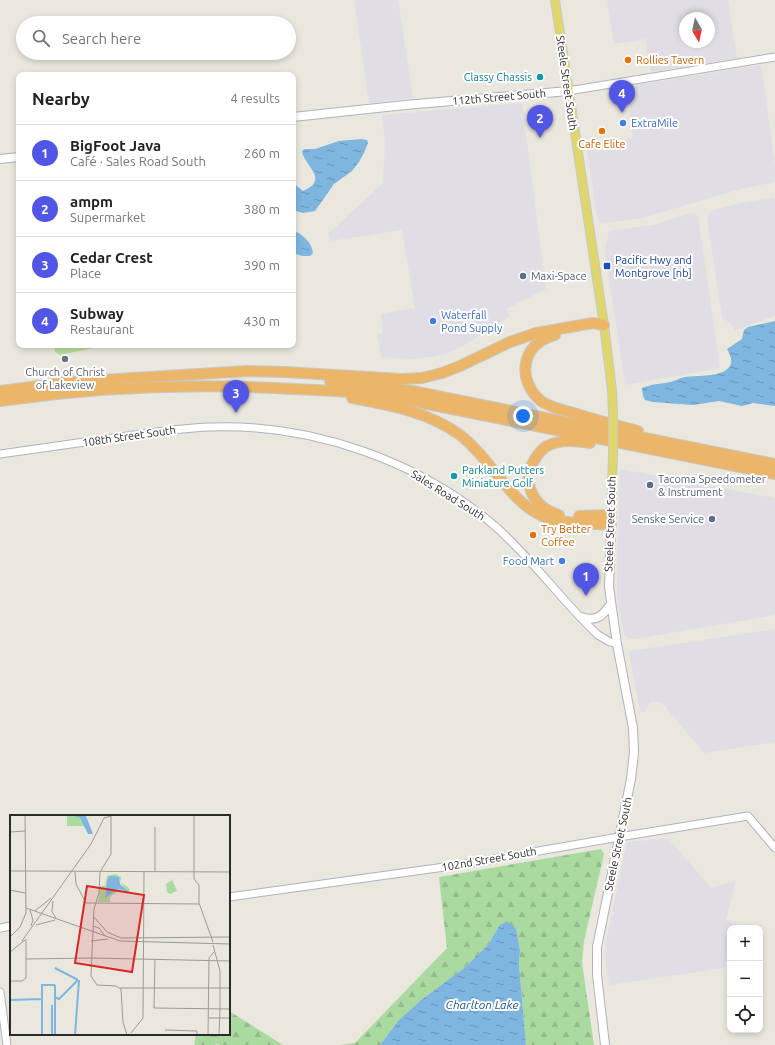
<!DOCTYPE html>
<html lang="en">
<head>
<meta charset="utf-8">
<style>
	body { margin:0; font-family:Ubuntu,sans-serif; background:#f6f6f6; color:#222 }
	.controls { position:absolute; right:12px; bottom:12px; display:grid; overflow:hidden; border-radius:8px; box-shadow:0 2px 6px #0003 }
	.controls button { width:36px; height:36px; display:grid; place-items:center; padding:0; border:0; border-bottom:1px solid #e0e0e0; background:#fff; color:#222; font:20px sans-serif }
	.compass { position:absolute; left:679px; top:12px; width:36px; height:36px; border-radius:50%; background:#fff; box-shadow:0 2px 6px #0003; rotate:171deg }
	.you { position:absolute; left:523px; top:416px; width:14px; height:14px; margin:-10px; border:3px solid #fff; border-radius:50%; background:#1a73e8; box-shadow:0 0 0 6px #1a73e833 }
	.badge { display:grid; place-items:center; width:26px; height:26px; border-radius:50%; background:#5256e4; color:#fff; font-size:13px; font-weight:700 }
	.pin { position:absolute; translate:-50% -33px; filter:drop-shadow(0 1px 2px #0008) }
	.pin::after { content:''; position:absolute; top:21px; width:14px; height:12px; background:inherit; clip-path:polygon(0 0,100% 0,50% 100%) }
	.list { margin:0; padding:0; list-style:none }
	h2 { display:flex; justify-content:space-between; align-items:center; height:52px; margin:0; padding:0 16px; font-size:17px }
	h2 small { font-size:13px; font-weight:400; color:#767676 }
	.list li { display:grid; grid-template-columns:26px 1fr auto; gap:12px; align-items:center; box-sizing:border-box; height:56px; padding:0 16px; border-top:1px solid #e0e0e0 }
	.list b { display:block; font-size:15px; white-space:nowrap }
	.list p { margin:0; font-size:13px; white-space:nowrap; color:#767676 }
	.list em { font-size:13px; font-style:normal; color:#767676 }
	.icon { flex:none; width:22px; height:22px; fill:none; stroke:currentColor; stroke-width:2; stroke-linecap:round; stroke-linejoin:round }
	.map { position:relative; flex:none; width:775px; height:1045px; overflow:hidden }
	.search { position:absolute; background:#fff; box-shadow:0 2px 6px #0003; left:16px; top:16px; width:280px; height:44px; display:flex; align-items:center; gap:10px; box-sizing:border-box; padding:0 14px; border-radius:22px; color:#767676; font-size:15px }
	.panel { position:absolute; background:#fff; box-shadow:0 2px 6px #0003; left:16px; top:72px; width:280px; height:276px; border-radius:8px }
	.map>svg:first-child { display:block }
	.industrial { fill:#e0dee4; fill-rule:evenodd }
	.forest { fill:url(#forest-firs) }
	.pitch { fill:#bae09e }
	.water { fill:url(#water-ripples) }
	.lines { fill:none; stroke-linecap:round; stroke-linejoin:round }
	.tertiary-casing { stroke:#b1b2bc; stroke-width:9 }
	.secondary-casing { stroke:#b1b2bc; stroke-width:10 }
	.primary-casing { stroke:#c8c8c8; stroke-width:10 }
	.motorway-casing { stroke:#c8c8c8; stroke-width:12 }
	.tertiary { stroke:#fff; stroke-width:7 }
	.secondary { stroke:#fff; stroke-width:8 }
	.primary { stroke:#dfd76e; stroke-width:8 }
	.motorway { stroke:#ebb669; stroke-width:10 }
	.primary-bridge-casing { stroke:#c8c8c8; stroke-width:10; stroke-linecap:butt }
	.primary-bridge { stroke:#dfd76e; stroke-width:8 }
	.food-dot { fill:#e8710a; stroke:#fff; stroke-width:1.5 }
	.culture-dot { fill:#0f9aa8; stroke:#fff; stroke-width:1.5 }
	.shop-dot { fill:#3f7fe0; stroke:#fff; stroke-width:1.5 }
	.transit-dot { fill:#1a4fb4; stroke:#fff; stroke-width:1.5 }
	.service-dot { fill:#5c6f8a; stroke:#fff; stroke-width:1.5 }
	.worship-dot { fill:#6b7280; stroke:#fff; stroke-width:1.5 }
	.labels { text-anchor:middle; dominant-baseline:central; stroke-width:4; stroke-linejoin:round; paint-order:stroke }
	.food-label { font-size:11px; fill:#c56008; stroke:#fff; text-anchor:start }
	.culture-label { font-size:11px; fill:#0d838f; stroke:#fff; text-anchor:end }
	.street-label { font-size:11px; fill:#2a2a2a; stroke:#fff }
	.shop-label { font-size:11px; fill:#366cbe; stroke:#fff; text-anchor:start }
	.transit-label { font-size:11px; fill:#164399; stroke:#fff; text-anchor:start }
	.service-label { font-size:11px; fill:#4e5e75; stroke:#fff; text-anchor:start }
	.worship-label { font-size:11px; fill:#5b616d; stroke:#fff }
	.water-label { font-size:12px; font-style:italic; fill:#1e548b; stroke:#fff }
	.inset-river { fill:none; stroke:#7eb6e0; stroke-width:2 }
	.inset-road { fill:none; stroke:#9d9b96; stroke-width:1 }
	.view { fill:#d62828; fill-opacity:0.15; stroke:#d62828; stroke-width:2 }
	.inset-edge { fill:none; stroke:#2a2a2a; stroke-width:2 }
</style>
</head>
<body>
<div class="map">
<svg width="775" height="1045" viewBox="0 0 775 1045">
	<defs>
		<pattern id="forest-firs" width="22" height="20" patternUnits="userSpaceOnUse"><rect width="22" height="20" fill="#abdaa1"/><path d="M5 1l3.5 6h-7zM16 11l3.5 6h-7z" fill="#93bb8b"/></pattern>
		<pattern id="water-ripples" width="26" height="14" patternUnits="userSpaceOnUse"><rect width="26" height="14" fill="#7eb6e0"/><path d="M2 4q2-2 4 0t4 0M15 11q2-2 4 0t4 0" fill="none" stroke="#6794b6"/></pattern>
	</defs>
	<rect width="100%" height="100%" fill="#eae7de"/>
	<!-- industrial -->
	<path class="industrial" d="M 354,0 L 398,0 L 413,98 L 369,103 Z
		M 607,0 L 728,0 L 737,58 L 651,72 L 645,39 L 614,44 ZM 685,18 L 709,18 L 709,42 L 685,42 Z
		M 761,65 L 775,164 L 775,182 L 741,189 L 642,218 L 605,223 L 601,222 L 597,218 L 586,145 L 633,138 L 629,108 L 634,102 L 631,86 Z
		M 522,103 L 546,289 L 506,309 L 510,316 L 463,346 L 446,354 L 415,359 L 381,357 L 377,335 L 383,333 L 381,314 L 415,308 L 402,230 L 331,241 L 328,234 L 383,183 L 385,142 L 382,115 Z
		M 773,198 L 775,200 L 775,316 L 735,330 L 730,323 L 722,318 L 707,218 L 711,211 L 740,203 Z
		M 692,213 L 696,214 L 698,217 L 720,368 L 625,385 L 605,251 L 609,231 L 653,225 Z
		M 620,469 L 775,498 L 775,615 L 635,639 L 627,638 L 624,635 L 617,597 L 617,583 Z
		M 775,629 L 775,742 L 704,753 L 663,704 L 658,702 L 650,702 L 644,712 L 640,711 L 629,654 L 630,651 Z
		M 668,838 L 711,888 L 736,881 L 726,920 L 737,921 L 735,928 L 730,928 L 730,946 L 724,968 L 609,985 L 605,959 L 606,941 L 627,842 Z"/>
	<!-- forest -->
	<path class="forest" d="M 601,849 L 604,854 L 584,941 L 582,963 L 594,1045 L 526,1045 L 519,964 L 520,950 L 516,929 L 499,926 L 488,945 L 464,968 L 421,1000 L 398,1021 L 380,1045 L 340,1045 L 355,1043 L 447,948 L 439,877 Z
		M 229,1011 L 283,1045 L 220,1045 L 216,1044 L 215,1045 L 194,1045 L 196,1034 L 229,1034 Z"/>
	<!-- pitch -->
	<path class="pitch" d="M 54,345 L 108,345 L 60,355 L 55,352 Z"/>
	<!-- water -->
	<path class="water" d="M 362,139 L 367,140 L 368,143 L 364,153 L 359,162 L 352,171 L 334,184 L 315,211 L 303,213 L 293,210 L 293,183 L 303,191 C 331,179 303,165 302,151 L 305,149 L 315,149 L 339,141 Z
		M 293,230 C 302,234 312,242 313,253 L 310,256 L 302,256 L 293,253 Z
		M 775,321 L 775,406 L 753,403 L 742,406 L 719,401 L 693,405 L 653,402 L 645,400 L 643,396 L 642,388 C 651,384 661,384 670,382 C 675,381 680,378 685,377 C 697,375 722,378 730,366 C 733,360 730,355 727,349 L 742,339 L 744,330 L 748,327 Z
		M 507,921 L 516,929 L 520,950 L 519,964 L 526,1045 L 380,1045 L 398,1021 L 421,1000 L 464,968 L 488,945 L 499,926 Z"/>
	<g class="lines">
		<!-- tertiary casing -->
		<g class="tertiary-casing">
			<path id="tertiary" d="M 568,91 L 775,57
				M 0,454 C 40,448 80,443 120,437 C 150,433 180,428 210,427 C 311,423 420,461 496,527 C 533,560 562,601 598,635 L 610,642 L 617,644
				M 229,897 L 459,865 L 619,837 L 748,816 L 775,848
				M 0,928 L 11,926
				M 0,992 L 7,1045"/>
		</g>
		<!-- secondary casing -->
		<g class="secondary-casing">
			<path id="secondary" d="M 293,117 L 405,105 L 568,91
				M 0,159 L 19,157
				M 581,617 C 598,622 602,616 611,604
				M 605,1045 L 597,975 L 597,947 L 631,779 L 634,752 L 633,728 L 617,644 L 609,587 L 611,525"/>
		</g>
		<!-- primary casing -->
		<g class="primary-casing">
			<path id="primary" d="M 555,0 L 604,325 L 612,390 L 613,414
				M 611,520 L 613,454"/>
		</g>
		<!-- motorway casing -->
		<g class="motorway-casing">
			<path id="motorway" d="M 555,335 C 541,339 529,347 526,363 C 523,377 530,392 541,401 C 549,407 560,409 570,412 C 592,419 615,425 638,431
				M 330,381 L 412,391 L 775,464
				M 0,391 L 69,382 L 247,371 L 285,372 L 401,379 L 422,378 L 442,373 L 460,366 L 510,342 L 536,333 L 593,323 L 604,325
				M 352,398 C 389,405 429,412 460,435 C 492,459 511,507 550,519 C 567,524 593,523 611,525
				M 0,401 C 97,387 195,383 293,389 C 317,390 341,391 365,393 C 379,395 393,398 407,400 L 775,474
				M 559,515 C 534,508 520,483 535,459 C 538,454 542,449 547,446 C 561,439 576,441 590,443
				M 579,516 L 611,515"/>
		</g>
		<!-- tertiary -->
		<use href="#tertiary" class="tertiary"/>
		<!-- secondary -->
		<use href="#secondary" class="secondary"/>
		<!-- primary -->
		<use href="#primary" class="primary"/>
		<!-- motorway -->
		<use href="#motorway" class="motorway"/>
		<!-- primary-bridge casing -->
		<g class="primary-bridge-casing">
			<path id="primary-bridge" d="M 613,454 L 613,414"/>
		</g>
		<!-- primary-bridge -->
		<use href="#primary-bridge" class="primary-bridge"/>
	</g>
	<!-- markers -->
	<g class="food-dot">
		<circle cx="628" cy="60" r="4"/>
		<circle cx="602" cy="131" r="4"/>
		<circle cx="533" cy="535" r="4"/>
	</g>
	<g class="culture-dot">
		<circle cx="540" cy="77" r="4"/>
		<circle cx="454" cy="476" r="4"/>
	</g>
	<g class="shop-dot">
		<circle cx="623" cy="123" r="4"/>
		<circle cx="433" cy="321" r="4"/>
		<circle cx="562" cy="561" r="4"/>
	</g>
	<rect class="transit-dot" x="603" y="262" width="8" height="8" rx="2"/>
	<g class="service-dot">
		<circle cx="523" cy="276" r="4"/>
		<circle cx="650" cy="485" r="4"/>
		<circle cx="712" cy="519" r="4"/>
	</g>
	<circle class="worship-dot" cx="65" cy="359" r="4"/>
	<g class="labels">
		<!-- food labels -->
		<g class="food-label">
			<text x="636" y="60">Rollies Tavern</text>
			<text x="602" y="144" text-anchor="middle">Cafe Elite</text>
			<text x="541" y="529">Try Better<tspan x="541" dy="13">Coffee</tspan></text>
		</g>
		<!-- culture labels -->
		<g class="culture-label">
			<text x="532" y="77">Classy Chassis</text>
			<text x="462" y="470" text-anchor="start">Parkland Putters<tspan x="462" dy="13">Miniature Golf</tspan></text>
		</g>
		<!-- street labels -->
		<g class="street-label">
			<text transform="translate(567 83) rotate(82)">Steele Street South</text>
			<text transform="translate(499 97) rotate(-5)">112th Street South</text>
			<text transform="translate(129 436) rotate(-8)">108th Street South</text>
			<text transform="translate(448 495) rotate(32)">Sales Road South</text>
			<text transform="translate(610 524) rotate(-88)">Steele Street South</text>
			<text transform="translate(618 844) rotate(-78)">Steele Street South</text>
			<text transform="translate(489 859) rotate(-10)">102nd Street South</text>
		</g>
		<!-- shop labels -->
		<g class="shop-label">
			<text x="631" y="123">ExtraMile</text>
			<text x="441" y="315">Waterfall<tspan x="441" dy="13">Pond Supply</tspan></text>
			<text x="554" y="561" text-anchor="end">Food Mart</text>
		</g>
		<!-- transit labels -->
		<g class="transit-label">
			<text x="615" y="260">Pacific Hwy and<tspan x="615" dy="13">Montgrove [nb]</tspan></text>
		</g>
		<!-- service labels -->
		<g class="service-label">
			<text x="531" y="276">Maxi-Space</text>
			<text x="658" y="479">Tacoma Speedometer<tspan x="658" dy="13">&amp; Instrument</tspan></text>
			<text x="704" y="519" text-anchor="end">Senske Service</text>
		</g>
		<!-- worship labels -->
		<g class="worship-label">
			<text x="65" y="372">Church of Christ<tspan x="65" dy="13">of Lakeview</tspan></text>
		</g>
		<!-- water labels -->
		<g class="water-label">
			<text x="482" y="1004">Charlton Lake</text>
		</g>
	</g>
	<!-- overview -->
	<g transform="translate(10 815)">
		<rect width="220" height="220" fill="#eae7de"/>
		<path d="M 57,1 L 68,1 L 75,11 L 57,11 ZM 105,59 L 111,62 L 111,67 L 110,64 L 97,65 L 95,81 L 108,74 L 118,77 L 110,67 L 119,73 L 120,78 L 108,76 L 100,82 L 100,87 L 88,87 L 90,71 L 95,71 L 97,61 ZM 162,65 L 167,76 L 160,79 L 157,77 L 156,69 Z" fill="#abdaa1"/>
		<path d="M 62,0 L 76,1 L 83,19 L 78,19 L 70,3 ZM 100,61 L 109,62 L 110,69 L 119,77 L 108,74 L 95,83 L 97,65 Z" fill="#7eb6e0"/>
		<path class="inset-river" d="M 45,153 L 68,165M 45,170 L 45,220M 45,182 L 49,184 L 68,165M 0,185 L 32,184M 42,190 L 42,220M 32,220 L 32,170 L 45,170M 65,220 L 69,165"/>
		<path class="inset-road" d="M 101,0 L 101,39 L 90,57 L 89,78 L 84,94 L 81,161 L 87,170 L 106,171 L 111,174 L 113,207 L 117,220M 184,0 L 184,64 L 189,70 L 189,88 L 203,127M 0,17 L 15,16M 0,56 L 15,56M 15,56 L 220,57M 145,56 L 145,12M 65,57 L 66,69 L 76,88 L 189,89M 0,75 L 15,78M 43,86 L 42,97 L 46,103M 16,93 L 110,126 L 220,129M 20,95 L 23,105 L 21,111M 25,96 L 41,83M 84,102 L 97,117 L 111,123 L 220,122M 26,110 L 45,105M 83,111 L 89,113 L 95,121M 0,122 L 10,112 L 16,98 L 15,0M 12,126 L 81,29 L 94,3 L 101,1M 81,126 L 98,124M 203,130 L 210,156 L 210,194M 0,137 L 15,125M 81,143 L 220,146M 16,144 L 81,143M 145,145 L 144,193 L 220,194M 0,166 L 12,166 L 16,163 L 16,124M 110,173 L 220,173M 199,203 L 220,203M 155,215 L 187,216 L 187,220M 121,218 L 133,203 L 134,56M 198,220 L 199,143 L 204,137M 209,220 L 210,194"/>
		<path class="view" d="M 77,71 L 134,80 L 122,157 L 65,148 Z"/>
		<rect width="220" height="220" class="inset-edge"/>
	</g>
</svg>
<div class="controls">
<button>+</button>
<button>−</button>
<button><svg class="icon" aria-label="locate" viewBox="0 0 24 24"><circle cx="12" cy="12" r="6"/><path d="M12 2v4M12 18v4M2 12h4M18 12h4"/></svg></button>
</div>
<svg class="compass" viewBox="-18 -18 36 36"><path d="M0-13l5 13h-10z" fill="#e53935"/><path d="M0 13l5-13h-10z" fill="#767676"/></svg>
<div class="you"></div>
<div class="pin badge" style="left:586px;top:596px">1</div>
<div class="pin badge" style="left:540px;top:138px">2</div>
<div class="pin badge" style="left:236px;top:413px">3</div>
<div class="pin badge" style="left:622px;top:113px">4</div>
<div class="search"><svg class="icon" aria-label="search" viewBox="0 0 24 24"><circle cx="10" cy="10" r="6"/><path d="M15 15l6 6"/></svg>Search here</div>
<section class="panel">
<h2>Nearby<small>4 results</small></h2>
<ul class="list">
<li><span class="badge">1</span><div><b>BigFoot Java</b><p>Café · Sales Road South</p></div><em>260 m</em></li>
<li><span class="badge">2</span><div><b>ampm</b><p>Supermarket</p></div><em>380 m</em></li>
<li><span class="badge">3</span><div><b>Cedar Crest</b><p>Place</p></div><em>390 m</em></li>
<li><span class="badge">4</span><div><b>Subway</b><p>Restaurant</p></div><em>430 m</em></li>
</ul>
</section>
</div>
</body>
</html>
